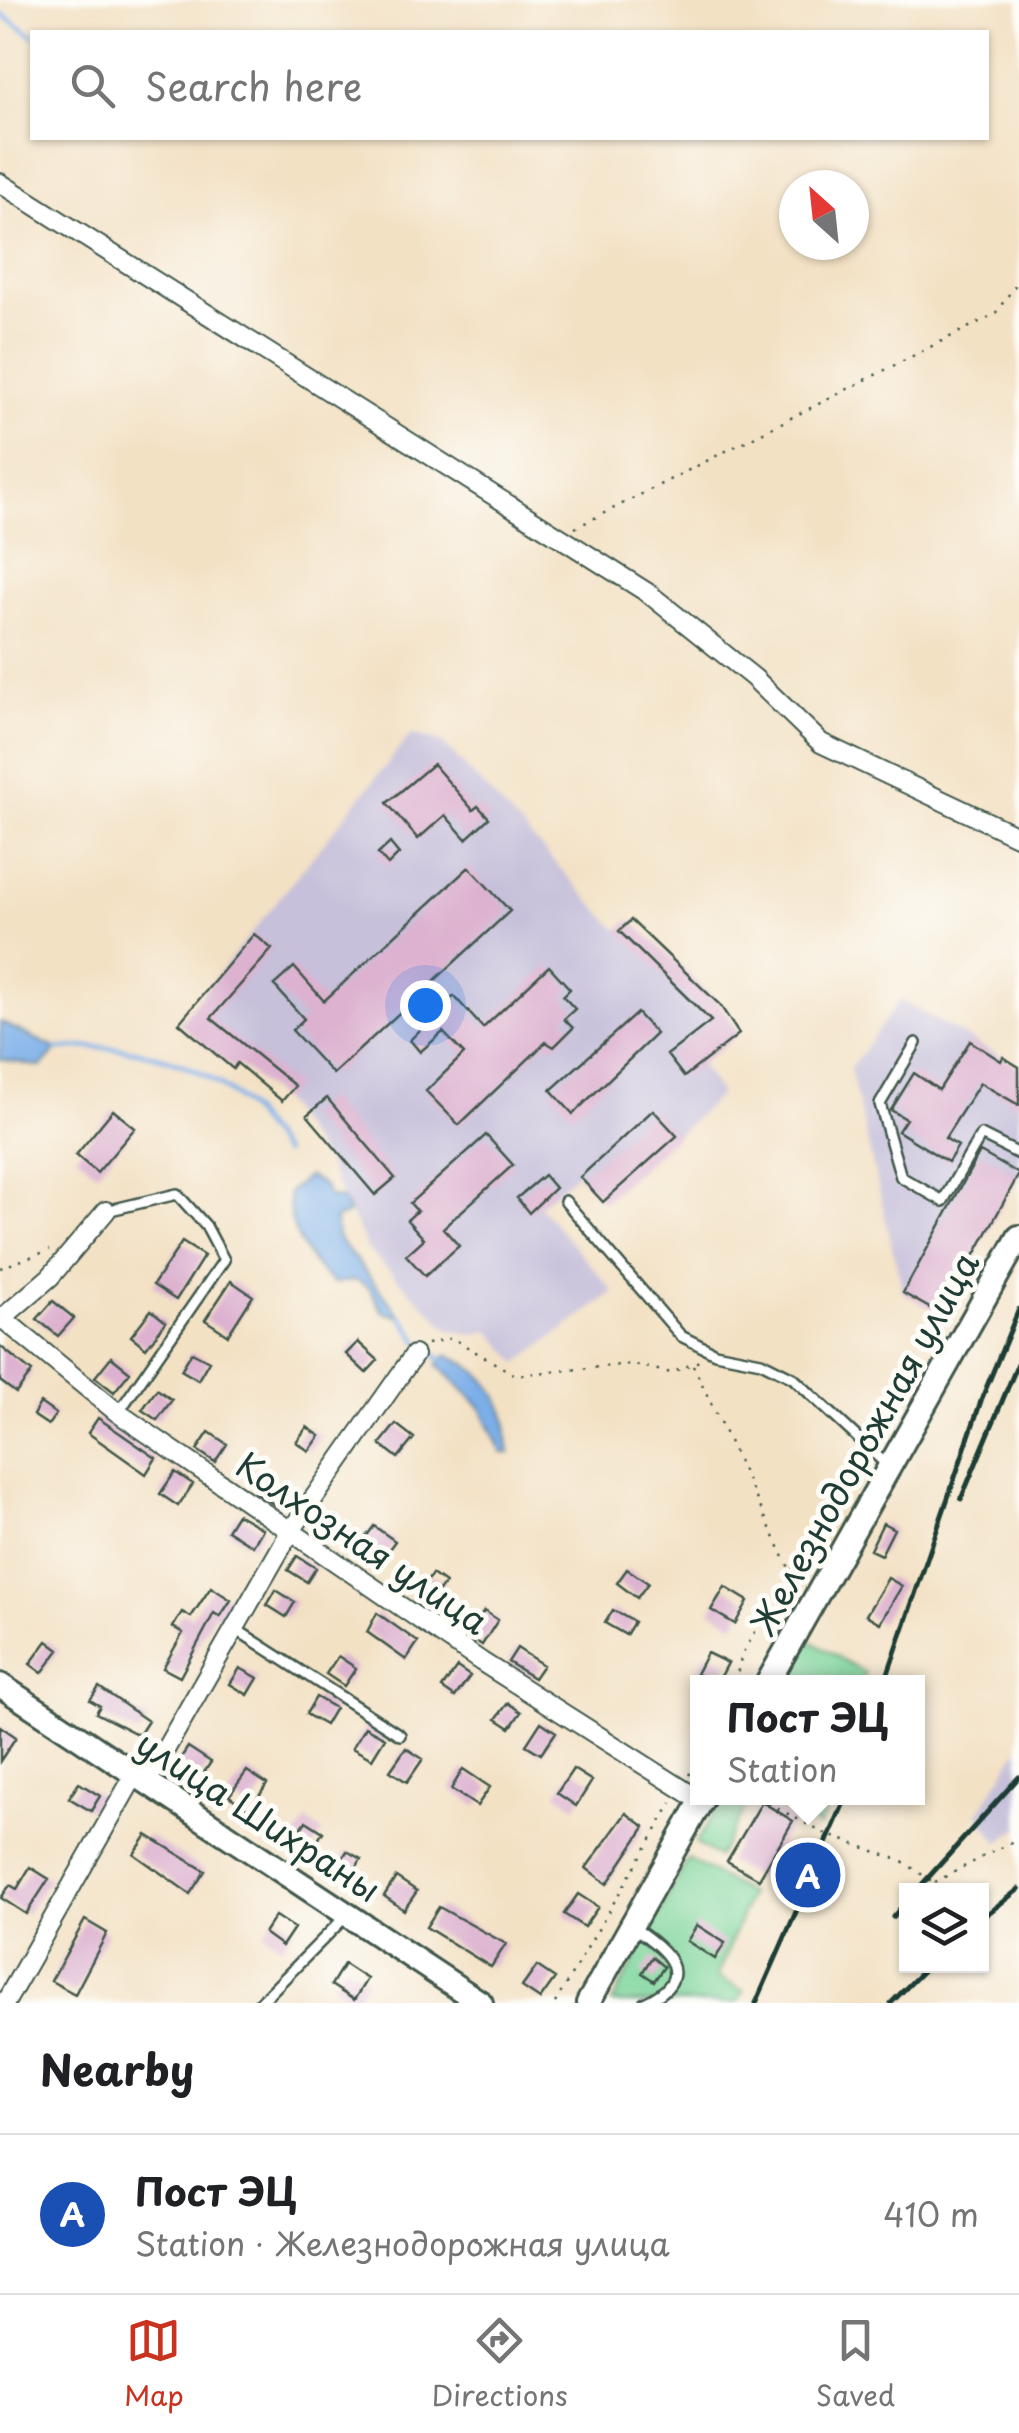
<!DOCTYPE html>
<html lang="en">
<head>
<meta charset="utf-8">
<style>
	body { margin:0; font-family:"Playpen Sans",sans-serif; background:#f6f6f6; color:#202124 }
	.controls { position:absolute; right:30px; bottom:30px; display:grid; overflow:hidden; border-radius:0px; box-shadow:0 2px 8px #0004 }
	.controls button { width:90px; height:90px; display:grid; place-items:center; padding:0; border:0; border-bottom:2px solid #e0e0e0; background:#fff; color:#202124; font:50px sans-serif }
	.compass { position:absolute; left:779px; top:170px; width:90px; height:90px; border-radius:50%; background:#fff; box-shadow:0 2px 8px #0004; rotate:333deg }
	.you { position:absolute; left:425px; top:1005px; width:35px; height:35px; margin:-25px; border:8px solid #fff; border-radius:50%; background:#1a73e8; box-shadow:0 0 0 15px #1a73e833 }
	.badge { display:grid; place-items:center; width:65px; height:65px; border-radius:50%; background:#c8321e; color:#fff; font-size:32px; font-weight:700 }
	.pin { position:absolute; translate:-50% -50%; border:5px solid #fff; box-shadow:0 2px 10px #0006 }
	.popup { position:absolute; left:690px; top:1675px; width:235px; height:130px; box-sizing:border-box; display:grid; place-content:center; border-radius:0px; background:#fff; filter:drop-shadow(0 2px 8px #0005); font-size:32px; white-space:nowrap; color:#757577 }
	.popup b { font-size:38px; color:#202124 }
	.popup::after { content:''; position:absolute; left:50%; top:100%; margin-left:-20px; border:20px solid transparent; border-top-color:#fff }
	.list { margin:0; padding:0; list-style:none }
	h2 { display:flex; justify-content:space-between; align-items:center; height:130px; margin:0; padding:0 40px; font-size:42px }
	h2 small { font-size:32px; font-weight:400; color:#757577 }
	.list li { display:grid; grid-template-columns:65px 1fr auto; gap:30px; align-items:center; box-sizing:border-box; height:160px; padding:0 40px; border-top:2px solid #e0e0e0 }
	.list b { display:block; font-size:38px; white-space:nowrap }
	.list p { margin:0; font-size:32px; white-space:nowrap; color:#757577 }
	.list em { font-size:32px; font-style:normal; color:#757577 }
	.icon { flex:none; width:55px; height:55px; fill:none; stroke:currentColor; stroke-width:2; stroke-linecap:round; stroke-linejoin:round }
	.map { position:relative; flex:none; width:1019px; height:2003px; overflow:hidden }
	.search { position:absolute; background:#fff; box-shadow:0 2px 8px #0004; left:30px; right:30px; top:30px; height:110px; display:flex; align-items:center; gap:25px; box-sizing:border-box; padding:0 35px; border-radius:0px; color:#757577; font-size:38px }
	.sheet { height:290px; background:#fff }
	nav { display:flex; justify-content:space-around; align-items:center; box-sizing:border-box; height:140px; border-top:2px solid #e0e0e0; background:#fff; font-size:28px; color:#757577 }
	nav a { display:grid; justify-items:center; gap:5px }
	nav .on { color:#c8321e }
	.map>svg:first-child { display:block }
	.industrial { fill:#c6c0da }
	.green { fill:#7cd49a; stroke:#4e8867; stroke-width:2.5 }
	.water { fill:#7baee8; stroke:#4d768e; stroke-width:2.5 }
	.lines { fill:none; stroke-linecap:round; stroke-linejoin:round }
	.stream { stroke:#7baee8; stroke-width:5 }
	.building { fill:#ddb2d0 }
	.service-casing { stroke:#3f564a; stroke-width:14 }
	.minor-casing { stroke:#3f564a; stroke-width:22 }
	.tertiary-casing { stroke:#3f564a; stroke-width:28 }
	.path { stroke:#3f564a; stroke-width:2.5; stroke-dasharray:2.5 8; stroke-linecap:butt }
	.service { stroke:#fff; stroke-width:9 }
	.minor { stroke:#fff; stroke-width:18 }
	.tertiary { stroke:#fff; stroke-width:22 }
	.rail { stroke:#1f3d34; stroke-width:5 }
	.labels { text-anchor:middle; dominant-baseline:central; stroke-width:10; stroke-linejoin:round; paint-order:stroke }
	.street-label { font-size:35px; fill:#1f3d34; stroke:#fdfcf7 }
</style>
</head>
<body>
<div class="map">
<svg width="1019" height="2003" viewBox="0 0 1019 2003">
	<rect width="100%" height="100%" fill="#fdfcf7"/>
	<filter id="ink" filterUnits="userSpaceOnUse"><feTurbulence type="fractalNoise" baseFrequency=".01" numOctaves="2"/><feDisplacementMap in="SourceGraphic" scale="20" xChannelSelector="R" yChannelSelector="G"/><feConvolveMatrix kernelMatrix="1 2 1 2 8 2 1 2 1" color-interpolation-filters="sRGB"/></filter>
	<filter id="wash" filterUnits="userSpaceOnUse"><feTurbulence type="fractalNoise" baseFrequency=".0048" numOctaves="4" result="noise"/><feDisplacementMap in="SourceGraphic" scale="40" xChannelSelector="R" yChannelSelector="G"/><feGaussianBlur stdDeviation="2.25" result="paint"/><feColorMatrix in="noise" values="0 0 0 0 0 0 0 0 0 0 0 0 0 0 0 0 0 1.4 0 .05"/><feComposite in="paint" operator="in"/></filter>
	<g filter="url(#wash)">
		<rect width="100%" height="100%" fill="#f3e1c4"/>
		<!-- industrial -->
		<path class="industrial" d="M 411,734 L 442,742 L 618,930 L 631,920 L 720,1005 L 739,1034 L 701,1064 L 720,1095 L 603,1202 L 577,1173 L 539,1206 L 614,1292 L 518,1363 L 489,1330 L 476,1335 L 450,1330 L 368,1250 L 326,1163 L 282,1101 L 238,1064 L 233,1069 L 179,1023 Z
			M 900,1000 L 1019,1067 L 1019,1174 L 942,1315 L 903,1293 L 850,1069 Z
			M 1019,1748 L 1019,1828 L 998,1843 L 978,1813 Z"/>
		<!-- green -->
		<path class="green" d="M 809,1640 L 865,1673 L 863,1682 L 786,1682 Z
			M 722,1798 L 746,1806 L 718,1857 L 696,1844 Z
			M 786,1798 L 830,1798 L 819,1827 L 798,1815 L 803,1807 Z
			M 688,1859 L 750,1894 L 717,1977 L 744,1991 L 738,2003 L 612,2003 Z"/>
		<!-- water -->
		<path class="water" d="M 0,1022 L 57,1049 L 41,1067 L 0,1059 Z
			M 308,1176 L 323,1185 L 329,1197 L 342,1199 L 349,1213 L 335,1219 L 337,1237 L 402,1317 L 383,1312 L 370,1289 L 357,1280 L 334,1283 C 306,1262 287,1228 289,1192 Z
			M 447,1355 C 476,1364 499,1390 506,1420 C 508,1432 505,1442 510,1453 L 502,1453 L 480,1406 L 438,1365 Z"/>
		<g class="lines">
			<!-- stream -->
			<path class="stream" d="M 0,13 L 32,35
				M 57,1049 C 121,1042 189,1056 238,1099 C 255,1114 269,1136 283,1153
				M 402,1317 L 420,1343
				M 432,1352 L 442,1360"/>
		</g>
		<g id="blocks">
			<!-- building -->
			<path class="building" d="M 433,764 L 473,810 L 478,806 L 489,818 L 466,839 L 445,815 L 418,839 L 387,803 Z
				M 390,843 L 399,854 L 388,865 L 378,854 Z
				M 469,867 L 510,911 L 333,1074 L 292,1030 L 304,1019 L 274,985 L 294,967 L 324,1001 Z
				M 631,920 L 720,1005 L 739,1034 L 684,1077 L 667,1055 L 711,1021 L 619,931 Z
				M 254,934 L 272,949 L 211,1018 L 295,1086 L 282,1101 L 237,1063 L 233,1069 L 179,1023 Z
				M 549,966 L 570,989 L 563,996 L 575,1009 L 564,1019 L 573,1028 L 554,1047 L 546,1042 L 459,1125 L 426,1091 L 464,1054 L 443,1032 L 420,1052 L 410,1040 L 454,996 L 483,1028 Z
				M 637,1013 L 656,1034 L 573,1114 L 551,1090 Z
				M 970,1041 L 1001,1061 L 1003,1057 L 1019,1067 L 1019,1105 L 980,1083 L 945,1138 L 958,1146 L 948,1162 L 898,1131 L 906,1119 L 891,1110 L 914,1073 L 939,1090 Z
				M 327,1098 L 395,1178 L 375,1195 L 307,1115 Z
				M 113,1110 L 135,1128 L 97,1173 L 76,1155 Z
				M 653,1110 L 677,1136 L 603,1202 L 580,1177 Z
				M 486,1135 L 513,1165 L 443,1228 L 459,1246 L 425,1276 L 406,1255 L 424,1239 L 407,1220 L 417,1211 L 410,1203 Z
				M 980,1152 L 1019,1174 L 942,1315 L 903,1293 Z
				M 544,1175 L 555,1188 L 529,1213 L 517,1198 Z
				M 182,1242 L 204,1256 L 176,1300 L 153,1285 Z
				M 231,1281 L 253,1296 L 228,1335 L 205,1320 Z
				M 53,1301 L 74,1318 L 58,1336 L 37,1319 Z
				M 151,1310 L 166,1322 L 146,1348 L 131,1336 Z
				M 358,1342 L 378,1360 L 366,1373 L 346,1354 Z
				M 0,1346 L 32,1372 L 16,1393 L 0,1381 Z
				M 192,1352 L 209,1361 L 198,1380 L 181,1370 Z
				M 111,1357 L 130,1372 L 114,1392 L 95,1377 Z
				M 157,1389 L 172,1400 L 157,1420 L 142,1410 Z
				M 40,1403 L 56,1414 L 48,1425 L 33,1415 Z
				M 98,1418 L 156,1458 L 146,1474 L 88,1433 Z
				M 396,1424 L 414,1438 L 398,1458 L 380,1444 Z
				M 307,1427 L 320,1436 L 309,1451 L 296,1442 Z
				M 209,1432 L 227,1444 L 215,1462 L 197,1450 Z
				M 175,1472 L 193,1484 L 178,1506 L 160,1494 Z
				M 263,1481 L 285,1497 L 278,1507 L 255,1492 Z
				M 237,1514 L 263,1529 L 253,1546 L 227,1530 Z
				M 883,1523 L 894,1529 L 881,1555 L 870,1550 Z
				M 374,1526 L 395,1541 L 375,1568 L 354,1553 Z
				M 297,1556 L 316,1568 L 307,1582 L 288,1570 Z
				M 627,1569 L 648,1583 L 637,1598 L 617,1583 Z
				M 432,1574 L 445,1583 L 433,1599 L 421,1591 Z
				M 888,1578 L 902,1586 L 880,1623 L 866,1615 Z
				M 211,1587 L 231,1600 L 220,1617 L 214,1613 L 180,1677 L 163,1668 L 183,1633 L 173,1627 L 182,1612 L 191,1617 Z
				M 725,1587 L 748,1601 L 735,1624 L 711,1610 Z
				M 276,1590 L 295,1602 L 286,1617 L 267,1605 Z
				M 613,1610 L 634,1622 L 626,1635 L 605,1623 Z
				M 484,1611 L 498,1620 L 482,1645 L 468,1636 Z
				M 377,1613 L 418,1642 L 406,1660 L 367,1632 Z
				M 47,1641 L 59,1650 L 42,1673 L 30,1664 Z
				M 517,1648 L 543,1665 L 534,1678 L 508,1662 Z
				M 707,1653 L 728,1663 L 718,1682 L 696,1674 Z
				M 338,1656 L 356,1668 L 344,1686 L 326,1674 Z
				M 457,1667 L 470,1676 L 455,1697 L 442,1688 Z
				M 240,1668 L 258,1678 L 248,1695 L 230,1684 Z
				M 99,1687 L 148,1721 L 139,1735 L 96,1713 L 100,1706 L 90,1700 Z
				M 316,1697 L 335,1708 L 325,1725 L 306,1714 Z
				M 508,1703 L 521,1712 L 510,1728 L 496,1719 Z
				M 541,1722 L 556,1732 L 541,1754 L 526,1745 Z
				M 0,1726 L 16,1737 L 0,1761 Z
				M 365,1727 L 385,1738 L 372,1759 L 352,1748 Z
				M 188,1747 L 211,1762 L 201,1777 L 178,1762 Z
				M 406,1748 L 423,1759 L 407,1782 L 390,1771 Z
				M 463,1769 L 490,1787 L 477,1806 L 451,1789 Z
				M 573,1769 L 592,1781 L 576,1806 L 557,1793 Z
				M 247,1771 L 267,1784 L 250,1810 L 229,1796 Z
				M 79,1783 L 100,1796 L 91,1811 L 69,1798 Z
				M 762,1802 L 793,1821 L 759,1879 L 727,1861 Z
				M 626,1813 L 645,1827 L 607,1884 L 586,1868 Z
				M 306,1821 L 323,1832 L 313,1848 L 295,1838 Z
				M 147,1835 L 205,1871 L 190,1894 L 134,1854 Z
				M 347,1851 L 361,1859 L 352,1875 L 338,1866 Z
				M 30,1867 L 49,1879 L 26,1914 L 1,1898 L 10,1885 L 17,1889 Z
				M 396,1877 L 417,1891 L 404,1910 L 384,1896 Z
				M 578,1894 L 598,1907 L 584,1927 L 564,1914 Z
				M 439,1907 L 506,1944 L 491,1967 L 426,1927 Z
				M 275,1916 L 294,1928 L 282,1946 L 264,1933 Z
				M 85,1920 L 107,1933 L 75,1994 L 51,1981 Z
				M 697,1925 L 725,1943 L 715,1959 L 687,1941 Z
				M 652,1957 L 664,1967 L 654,1981 L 642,1973 Z
				M 344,1964 L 367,1979 L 354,2000 L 331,1985 Z
				M 537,1966 L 555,1978 L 540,1999 L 522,1987 Z"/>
		</g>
	</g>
	<g filter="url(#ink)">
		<use href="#blocks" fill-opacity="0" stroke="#3f564a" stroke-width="2.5"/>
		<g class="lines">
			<!-- service casing -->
			<g class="service-casing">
				<path id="service" d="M 916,1043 L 880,1104 L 901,1177 L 943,1201 L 981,1135 L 1019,1154
					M 565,1201 L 681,1336 L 715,1353 L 761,1362 L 793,1378 L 887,1465
					M 106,1211 L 177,1194 L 206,1226 L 224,1260 L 118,1413
					M 234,1628 L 400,1735
					M 631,1926 C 665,1948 701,1977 644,2003
					M 260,2003 L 346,1916"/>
			</g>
			<!-- minor casing -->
			<g class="minor-casing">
				<path id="minor" d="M 0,183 L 648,593 L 754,678 L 821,743 L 1019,837
					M 2,1318 L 118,1413 L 482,1662 L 701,1801
					M 0,1320 L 50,1277 L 106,1211
					M 146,1783 L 290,1532 L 414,1355
					M 5,2003 L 134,1776"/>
			</g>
			<!-- tertiary casing -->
			<g class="tertiary-casing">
				<path id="tertiary" d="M 768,1682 L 1019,1237
					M 0,1685 L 481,2003
					M 588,2003 L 703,1798"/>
			</g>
			<!-- path -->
			<path class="path" d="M 575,528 L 995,314 L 1019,280
				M 0,1268 L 50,1250
				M 427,1344 L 452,1338 L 515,1375 L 632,1364 L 671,1373 L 699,1361
				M 693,1365 L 790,1570
				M 735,1682 L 742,1654 L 860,1455
				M 689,1775 L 698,1759
				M 759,1798 L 823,1833 L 902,1861 L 933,1882 L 930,1890
				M 935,1882 L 1019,1838
				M 555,2003 L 672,1803"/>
			<!-- service -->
			<use href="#service" class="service"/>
			<!-- minor -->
			<use href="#minor" class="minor"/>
			<!-- tertiary -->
			<use href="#tertiary" class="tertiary"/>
			<!-- rail -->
			<path class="rail" d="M 961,1499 L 1019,1361
				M 885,1682 L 982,1398 L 1019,1309
				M 917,1890 L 1019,1777
				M 893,1917 L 906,1902
				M 982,1918 L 1019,1889
				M 756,2003 L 846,1798
				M 891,2003 L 928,1966"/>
		</g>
	</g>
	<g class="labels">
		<!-- street labels -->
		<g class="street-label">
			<text transform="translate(863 1443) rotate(-61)">Железнодорожная улица</text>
			<text transform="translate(363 1542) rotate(34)">Колхозная улица</text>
			<text transform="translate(259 1815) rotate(33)">улица Шихраны</text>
		</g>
	</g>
</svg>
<div class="controls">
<button><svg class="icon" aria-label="layers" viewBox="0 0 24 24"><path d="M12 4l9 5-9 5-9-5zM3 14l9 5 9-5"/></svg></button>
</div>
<svg class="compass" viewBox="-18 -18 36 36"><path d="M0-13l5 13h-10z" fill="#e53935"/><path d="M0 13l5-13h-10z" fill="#757577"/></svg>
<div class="you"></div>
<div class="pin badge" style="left:808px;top:1875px;background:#1a4fb4">A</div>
<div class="popup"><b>Пост ЭЦ</b>Station</div>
<div class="search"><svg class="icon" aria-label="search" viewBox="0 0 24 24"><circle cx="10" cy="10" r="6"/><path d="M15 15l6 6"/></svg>Search here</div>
</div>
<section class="sheet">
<h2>Nearby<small></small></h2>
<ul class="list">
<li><span class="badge" style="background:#1a4fb4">A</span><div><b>Пост ЭЦ</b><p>Station · Железнодорожная улица</p></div><em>410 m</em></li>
</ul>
</section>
<nav>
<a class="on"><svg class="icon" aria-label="map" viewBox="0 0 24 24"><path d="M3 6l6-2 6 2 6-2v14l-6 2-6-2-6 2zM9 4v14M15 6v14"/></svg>Map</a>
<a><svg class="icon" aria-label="directions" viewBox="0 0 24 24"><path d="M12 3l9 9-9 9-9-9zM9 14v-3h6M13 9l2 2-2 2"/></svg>Directions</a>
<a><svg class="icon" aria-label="saved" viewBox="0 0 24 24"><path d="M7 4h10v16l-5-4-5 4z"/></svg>Saved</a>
</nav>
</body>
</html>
